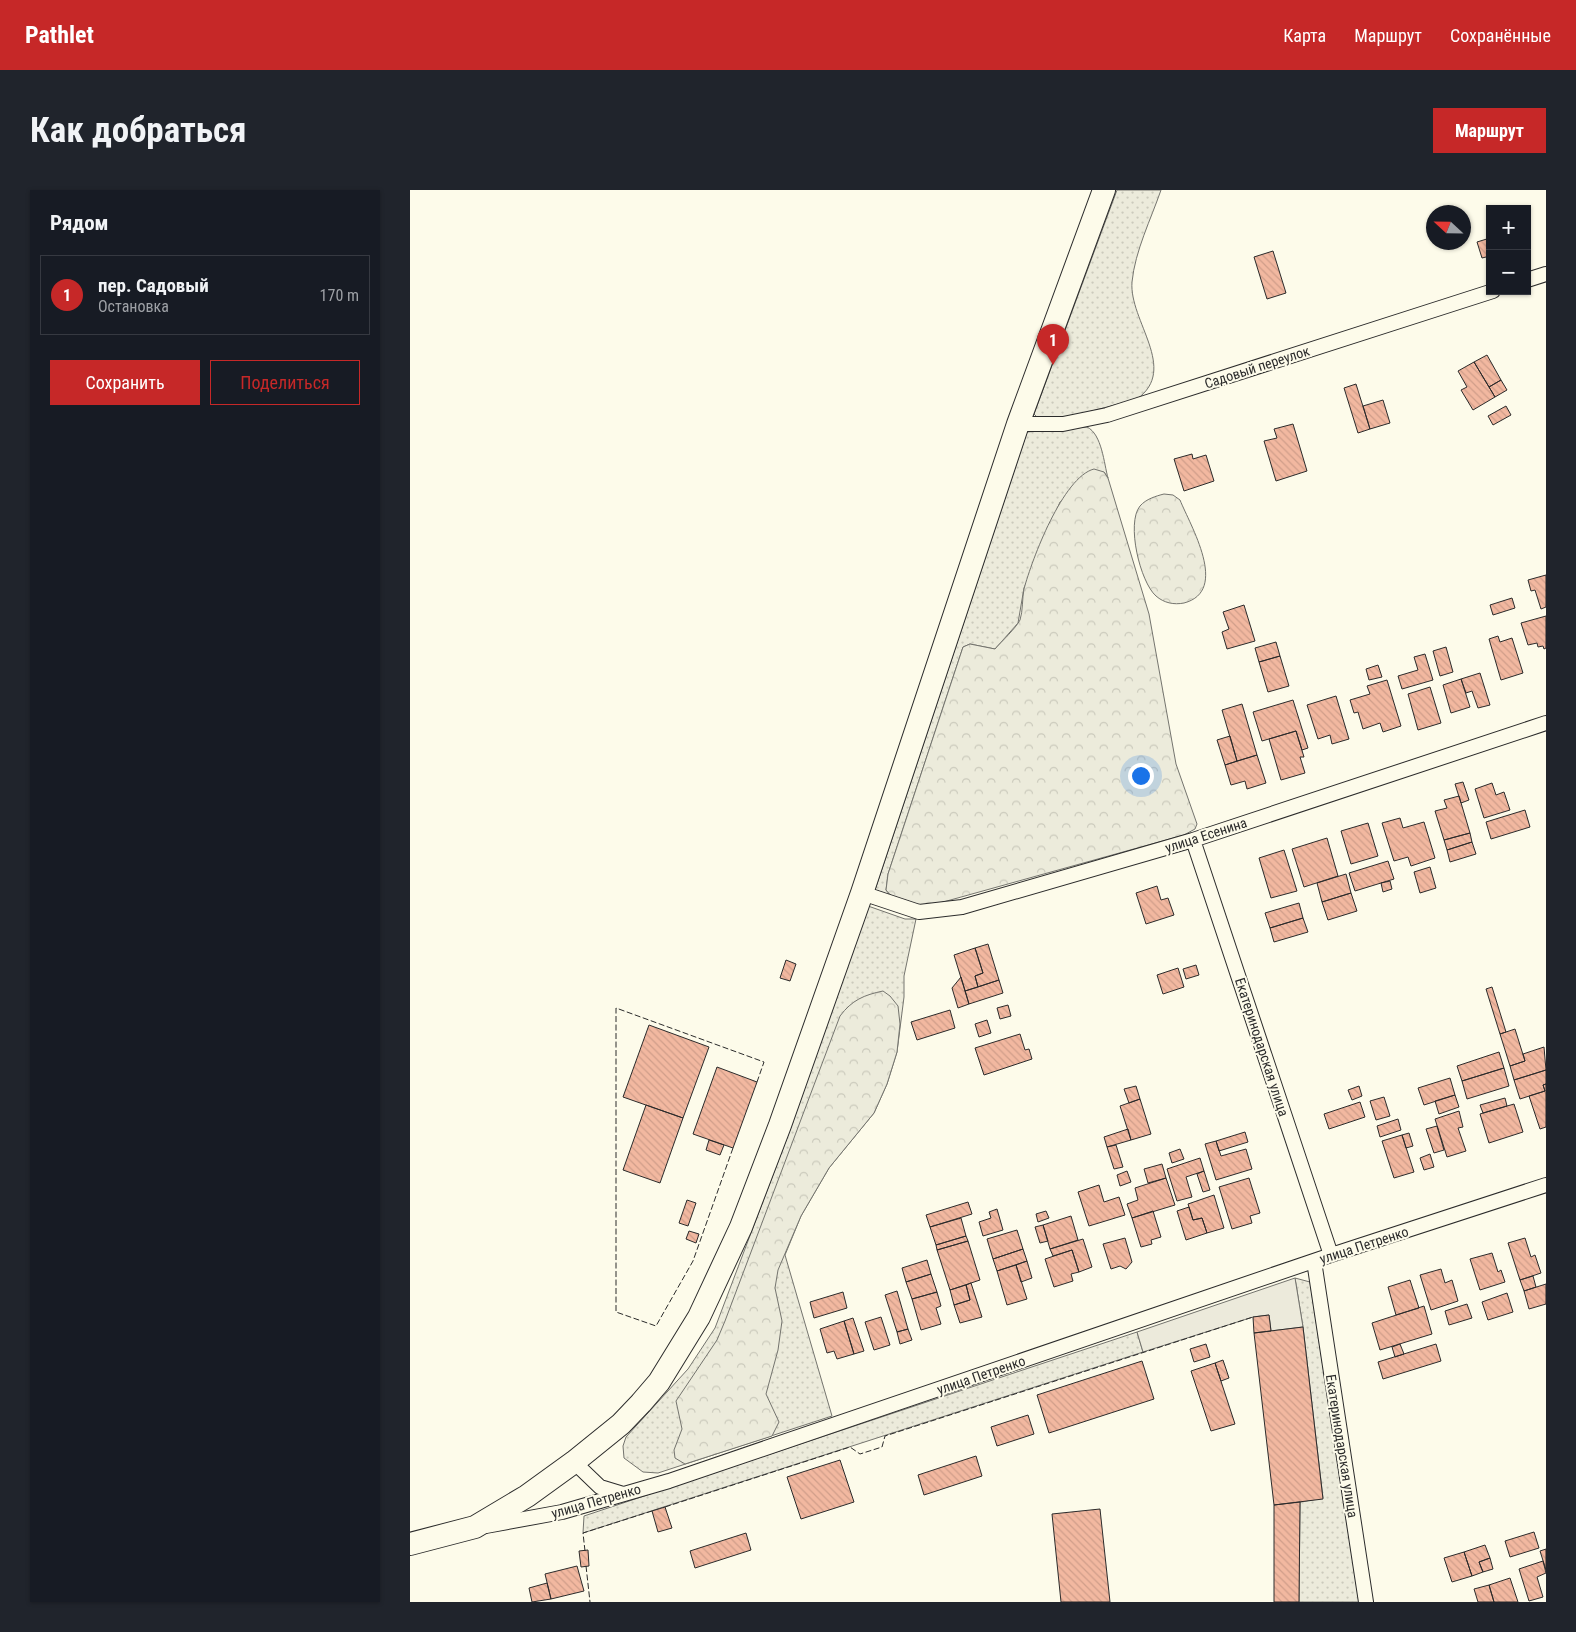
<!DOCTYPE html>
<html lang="ru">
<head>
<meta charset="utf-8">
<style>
	body { margin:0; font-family:"Roboto Condensed",sans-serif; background:#20242c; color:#f1f3f6 }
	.controls { position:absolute; right:15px; top:15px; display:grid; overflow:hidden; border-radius:0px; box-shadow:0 1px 4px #0004 }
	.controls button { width:45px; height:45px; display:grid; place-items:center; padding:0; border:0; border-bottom:1px solid #363941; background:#171b24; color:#f1f3f6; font:25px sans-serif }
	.compass { position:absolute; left:1016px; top:15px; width:45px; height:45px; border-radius:50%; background:#171b24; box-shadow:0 1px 4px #0004; rotate:292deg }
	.you { position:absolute; left:730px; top:585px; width:18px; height:18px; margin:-12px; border:4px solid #fff; border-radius:50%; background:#1a73e8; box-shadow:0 0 0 8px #1a73e833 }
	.badge { display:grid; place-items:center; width:32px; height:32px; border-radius:50%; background:#c62828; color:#fff; font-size:16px; font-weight:700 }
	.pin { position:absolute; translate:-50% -41px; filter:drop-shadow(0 1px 2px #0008) }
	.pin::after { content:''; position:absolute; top:26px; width:18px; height:15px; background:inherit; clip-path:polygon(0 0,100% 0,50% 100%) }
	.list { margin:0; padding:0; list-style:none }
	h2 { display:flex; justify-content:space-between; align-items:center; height:65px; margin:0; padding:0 20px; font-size:21px }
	h2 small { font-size:16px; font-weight:400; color:#9ea1a6 }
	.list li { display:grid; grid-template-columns:32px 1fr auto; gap:15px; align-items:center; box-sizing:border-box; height:80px; margin:0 10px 10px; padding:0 10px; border:1px solid #363941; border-radius:0px }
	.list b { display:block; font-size:19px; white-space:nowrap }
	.list p { margin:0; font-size:16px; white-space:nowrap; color:#9ea1a6 }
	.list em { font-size:16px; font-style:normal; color:#9ea1a6 }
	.actions { display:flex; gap:10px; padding:15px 20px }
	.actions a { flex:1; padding:11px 0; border:1px solid #c62828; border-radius:0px; text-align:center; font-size:18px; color:#c62828 }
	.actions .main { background:#c62828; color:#fff }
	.map { position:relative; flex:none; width:1136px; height:1412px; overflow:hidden; border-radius:0px }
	header { display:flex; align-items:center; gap:30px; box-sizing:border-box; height:70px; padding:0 25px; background:#c62828; color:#fff }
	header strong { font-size:24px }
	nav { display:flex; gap:28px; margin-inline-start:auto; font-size:18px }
	.intro { display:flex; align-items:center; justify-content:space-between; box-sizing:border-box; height:120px; padding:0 30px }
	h1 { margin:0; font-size:35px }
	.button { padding:12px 22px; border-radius:0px; background:#c62828; color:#fff; font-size:18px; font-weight:700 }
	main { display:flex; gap:30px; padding:0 30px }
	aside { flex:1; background:#171b24; border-radius:0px; box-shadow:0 1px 4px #0004 }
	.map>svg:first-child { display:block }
	.grass { fill:url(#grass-dots); stroke:#74746e }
	.forest { fill:url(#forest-crowns); stroke:#74746e }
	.parking { fill:#eceadb; stroke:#74746e }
	.building { fill:url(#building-back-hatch); stroke:#2b2b2b }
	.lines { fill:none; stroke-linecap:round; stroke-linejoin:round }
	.street-casing { stroke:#2b2b2b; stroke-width:16 }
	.primary-casing { stroke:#2b2b2b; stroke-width:24 }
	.street { stroke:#fdfbea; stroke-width:14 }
	.primary { stroke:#fdfbea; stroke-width:22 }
	.fence { stroke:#2b2b2b; stroke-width:1; stroke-dasharray:6 2.5; stroke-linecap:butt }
	.labels { text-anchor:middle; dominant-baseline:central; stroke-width:4; stroke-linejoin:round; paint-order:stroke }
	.street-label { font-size:14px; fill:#2b2b2b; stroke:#fdfbea }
</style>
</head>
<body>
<header>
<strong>Pathlet</strong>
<nav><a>Карта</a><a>Маршрут</a><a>Сохранённые</a></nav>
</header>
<div class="intro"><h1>Как добраться</h1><a class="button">Маршрут</a></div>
<main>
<aside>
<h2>Рядом<small></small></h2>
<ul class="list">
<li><span class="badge">1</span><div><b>пер. Садовый</b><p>Остановка</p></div><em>170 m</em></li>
</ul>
<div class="actions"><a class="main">Сохранить</a><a>Поделиться</a></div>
</aside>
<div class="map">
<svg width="1136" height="1412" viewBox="0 0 1136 1412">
	<defs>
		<pattern id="grass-dots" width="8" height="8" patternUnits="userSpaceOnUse" patternTransform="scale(1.25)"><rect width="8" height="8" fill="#ecebdb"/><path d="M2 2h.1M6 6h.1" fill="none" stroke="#cbcabc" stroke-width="1.8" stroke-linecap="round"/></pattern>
		<pattern id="forest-crowns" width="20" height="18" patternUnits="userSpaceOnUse" patternTransform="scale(1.25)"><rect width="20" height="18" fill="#ecebdb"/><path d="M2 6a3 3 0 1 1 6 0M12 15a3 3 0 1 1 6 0" fill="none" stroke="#cbcabc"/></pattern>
		<pattern id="building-back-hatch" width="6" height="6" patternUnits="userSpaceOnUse" patternTransform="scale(1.25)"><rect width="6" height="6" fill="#f2b8a0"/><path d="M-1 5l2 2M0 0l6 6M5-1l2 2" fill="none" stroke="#d09e8a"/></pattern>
	</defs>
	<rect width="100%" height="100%" fill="#fdfbea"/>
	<!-- grass -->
	<path class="grass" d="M 707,0 L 751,0 C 741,29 725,61 722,92 C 719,131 769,179 727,209 L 652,229 L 629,229 L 624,224 Z
		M 677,237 C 692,244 694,274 698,288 L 694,282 L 650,312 L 614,398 L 608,433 L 585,459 L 560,454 L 553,457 L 478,684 L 476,700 L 480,705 L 465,700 L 617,242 Z
		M 458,716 L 495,729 L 506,729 L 494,786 L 494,807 L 487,862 L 477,894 L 464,923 L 419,978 L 391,1026 L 375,1065 L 422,1226 L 248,1283 L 233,1282 L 214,1268 L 213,1256 L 216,1247 L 278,1179 L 305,1138 L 380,940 Z
		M 885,1088 L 900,1092 L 949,1412 L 889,1412 L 890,1312 L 913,1308 L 893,1137 Z
		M 727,1142 L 733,1162 L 173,1343 L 174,1326 Z"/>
	<!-- forest -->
	<path class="forest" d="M 684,279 L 694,282 L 698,288 L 739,424 L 766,574 L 787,634 L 785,639 L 774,645 L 526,714 C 510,716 486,714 476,700 L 478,684 L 553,457 L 560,454 L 585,459 C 591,452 606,438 610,430 C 613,421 612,409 614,399 C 622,369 653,287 684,279 Z
		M 754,304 L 763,305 L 770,310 C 780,335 820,401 774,413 C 764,415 754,413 746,406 C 730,392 716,333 730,316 C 736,309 746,306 754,304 Z
		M 473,801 L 480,806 L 488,816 L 490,834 L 487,862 L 477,894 L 464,923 L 419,978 L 391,1026 L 368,1080 L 365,1098 L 372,1131 L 368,1160 L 356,1204 L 369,1232 L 362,1246 L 275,1274 L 265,1268 L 264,1260 L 272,1239 L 266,1211 L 307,1150 L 315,1131 L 430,826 C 442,810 454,805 473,801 Z"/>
	<!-- parking -->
	<path class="parking" d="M 885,1088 L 893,1137 L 861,1141 L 859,1125 L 843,1127 L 733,1162 L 727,1142 Z"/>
	<!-- building -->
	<path class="building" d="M 1080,48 L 1080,66 L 1072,68 L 1067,52 Z
		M 863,61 L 876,103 L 857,109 L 844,67 Z
		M 1077,165 L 1091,190 L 1079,197 L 1064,172 Z
		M 1064,172 L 1085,207 L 1063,220 L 1051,200 L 1057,197 L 1048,181 Z
		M 1091,190 L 1097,200 L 1085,207 L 1079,197 Z
		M 946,194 L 960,239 L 948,243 L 934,198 Z
		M 973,210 L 980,233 L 960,239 L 953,216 Z
		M 1096,216 L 1101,225 L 1083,235 L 1078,226 Z
		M 883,234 L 897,281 L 866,291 L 854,251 L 867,248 L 864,239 Z
		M 782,264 L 783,269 L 796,265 L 804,291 L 774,301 L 764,269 Z
		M 1136,385 L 1136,417 L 1131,419 L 1125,400 L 1121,401 L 1118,390 Z
		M 1102,408 L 1105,418 L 1083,425 L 1080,415 Z
		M 834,415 L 845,451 L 817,459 L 812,442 L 819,439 L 813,422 Z
		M 1136,426 L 1136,458 L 1134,459 L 1133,456 L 1128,457 L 1127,453 L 1118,455 L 1111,433 Z
		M 1088,446 L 1090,452 L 1102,448 L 1113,483 L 1091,490 L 1079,449 Z
		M 866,452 L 870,466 L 849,472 L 845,458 Z
		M 1036,457 L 1043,482 L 1030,486 L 1023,461 Z
		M 1015,464 L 1023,490 L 992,499 L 988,486 L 1008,480 L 1004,467 Z
		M 870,466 L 879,496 L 858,502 L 849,472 Z
		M 968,475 L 972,487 L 959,490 L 956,479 Z
		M 1070,483 L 1080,515 L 1068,518 L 1062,501 L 1056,503 L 1051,489 Z
		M 1051,489 L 1060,517 L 1041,523 L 1033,495 Z
		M 977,490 L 991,536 L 973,542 L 970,533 L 953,539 L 948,522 L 944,523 L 940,510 L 960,504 L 957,496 Z
		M 1020,497 L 1031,533 L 1008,540 L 998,504 Z
		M 926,506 L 939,549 L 922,554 L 920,545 L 908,549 L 897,515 Z
		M 883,510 L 898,558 L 892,560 L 886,541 L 852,551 L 843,522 Z
		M 832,514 L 847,565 L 827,571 L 812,520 Z
		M 886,541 L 894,567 L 890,567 L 895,583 L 871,590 L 859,549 Z
		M 820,546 L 827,571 L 815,575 L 807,550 Z
		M 847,565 L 856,593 L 837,599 L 835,591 L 821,595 L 815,575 Z
		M 1053,592 L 1059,610 L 1051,613 L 1045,594 Z
		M 1082,593 L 1086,605 L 1094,602 L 1100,620 L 1074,628 L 1065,599 Z
		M 1049,606 L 1060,643 L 1034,650 L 1025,621 L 1037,618 L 1034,610 Z
		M 1115,620 L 1120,637 L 1081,649 L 1076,632 Z
		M 990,628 L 993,638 L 1014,632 L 1025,668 L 1001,676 L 998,667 L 984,671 L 972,633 Z
		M 958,633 L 968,666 L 941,674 L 931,641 Z
		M 1060,643 L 1062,652 L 1037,660 L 1034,650 Z
		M 917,648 L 928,686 L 894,697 L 882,659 Z
		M 1062,652 L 1066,664 L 1040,672 L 1037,660 Z
		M 874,660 L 887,701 L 861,708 L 849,668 Z
		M 978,671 L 984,689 L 945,701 L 939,683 Z
		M 1020,677 L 1026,698 L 1010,703 L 1004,682 Z
		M 936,684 L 941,703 L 912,712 L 907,693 Z
		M 980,691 L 982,699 L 973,702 L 971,693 Z
		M 747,696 L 751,710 L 758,708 L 764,725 L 736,734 L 726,703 Z
		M 941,703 L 947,721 L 918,730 L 912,712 Z
		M 889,713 L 893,728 L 860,738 L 855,723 Z
		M 893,728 L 898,742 L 864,752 L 860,738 Z
		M 578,754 L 589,790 L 568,797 L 565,786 L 573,783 L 565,758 Z
		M 565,758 L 573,783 L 565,786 L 568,797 L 555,801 L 544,765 Z
		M 376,770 L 386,774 L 380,791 L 370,788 Z
		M 786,775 L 789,785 L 776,789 L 773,779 Z
		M 768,778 L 774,797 L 753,804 L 747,785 Z
		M 551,787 L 559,814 L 548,818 L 542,798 Z
		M 589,790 L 593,803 L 559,814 L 555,801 Z
		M 1082,797 L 1096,842 L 1090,844 L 1076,799 Z
		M 598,815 L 601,826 L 590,829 L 587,818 Z
		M 540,820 L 545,838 L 507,850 L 501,832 Z
		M 577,830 L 581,843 L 569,847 L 565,834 Z
		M 239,835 L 299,857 L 273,928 L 213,907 Z
		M 1105,839 L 1115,871 L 1100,876 L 1090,844 Z
		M 610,844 L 615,860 L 619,859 L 622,869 L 574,885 L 565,858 Z
		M 1134,857 L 1136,880 L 1104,890 L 1100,876 L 1115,871 L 1113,864 Z
		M 1089,862 L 1094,878 L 1052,891 L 1047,876 Z
		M 307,877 L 347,892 L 323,958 L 283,944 Z
		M 1094,878 L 1099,896 L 1057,909 L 1052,891 Z
		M 1136,880 L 1136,894 L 1133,895 L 1135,901 L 1110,909 L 1104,890 Z
		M 1040,888 L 1045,905 L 1014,915 L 1008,898 Z
		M 1136,894 L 1136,937 L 1130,939 L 1119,906 L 1135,901 L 1133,895 Z
		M 726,896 L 730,909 L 719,913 L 714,899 Z
		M 949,896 L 952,906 L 942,910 L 938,900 Z
		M 1045,905 L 1049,917 L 1029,924 L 1025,911 Z
		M 974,907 L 980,926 L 966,930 L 960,911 Z
		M 1095,908 L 1097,916 L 1073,923 L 1070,915 Z
		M 730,909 L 741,944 L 721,950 L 710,916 Z
		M 950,912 L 955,927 L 919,939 L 914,924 Z
		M 1104,914 L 1113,942 L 1079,953 L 1070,924 Z
		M 236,915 L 273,928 L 250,993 L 213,980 Z
		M 1049,921 L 1053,937 L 1048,938 L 1056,961 L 1037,967 L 1025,929 Z
		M 988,929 L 991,940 L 970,947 L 967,936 Z
		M 1027,936 L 1034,960 L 1024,963 L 1016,939 Z
		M 718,939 L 721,950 L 697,957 L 694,947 Z
		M 835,942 L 838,952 L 809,961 L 806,951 Z
		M 999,943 L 1003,956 L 996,958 L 992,945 Z
		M 992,945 L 1004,982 L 984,988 L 972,951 Z
		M 299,950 L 314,955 L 310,965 L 296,960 Z
		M 806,951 L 811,966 L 836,959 L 842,979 L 806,990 L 795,954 Z
		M 706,955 L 713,977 L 704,979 L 697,957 Z
		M 770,959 L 774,969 L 762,973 L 759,963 Z
		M 1020,964 L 1024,977 L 1014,980 L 1010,968 Z
		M 790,968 L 794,981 L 776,987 L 782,1007 L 767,1011 L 757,979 Z
		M 752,974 L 756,988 L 738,993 L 734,979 Z
		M 717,981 L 721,992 L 710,996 L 707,985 Z
		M 794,981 L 800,1000 L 793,1002 L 787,984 Z
		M 756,988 L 765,1015 L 722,1028 L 717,1014 L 728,1010 L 725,998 Z
		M 839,988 L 850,1023 L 840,1026 L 842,1033 L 822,1039 L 809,997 Z
		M 689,995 L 694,1012 L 709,1007 L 715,1025 L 679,1036 L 668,1002 Z
		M 804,1005 L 814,1038 L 797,1043 L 792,1028 L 783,1030 L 778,1014 Z
		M 277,1010 L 286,1013 L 278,1036 L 269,1033 Z
		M 558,1012 L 562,1024 L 520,1037 L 516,1025 Z
		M 779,1017 L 783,1030 L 792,1028 L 797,1043 L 776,1050 L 767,1021 Z
		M 587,1019 L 593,1040 L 573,1046 L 569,1032 L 581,1028 L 579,1022 Z
		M 636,1021 L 639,1028 L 628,1032 L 626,1024 Z
		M 743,1021 L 751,1047 L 741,1050 L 742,1054 L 731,1057 L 722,1028 Z
		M 661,1026 L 668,1050 L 640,1059 L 633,1035 Z
		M 551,1028 L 556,1046 L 526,1055 L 520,1037 Z
		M 633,1035 L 638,1051 L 630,1053 L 625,1037 Z
		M 607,1040 L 613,1059 L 583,1069 L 577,1049 Z
		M 279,1041 L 289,1044 L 286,1053 L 276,1049 Z
		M 556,1046 L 558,1051 L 527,1060 L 526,1055 Z
		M 715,1048 L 722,1072 L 716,1079 L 710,1076 L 701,1079 L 693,1054 Z
		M 1115,1048 L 1121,1067 L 1125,1065 L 1131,1083 L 1110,1090 L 1098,1053 Z
		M 673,1049 L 682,1077 L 669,1082 L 662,1060 L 643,1066 L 640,1059 Z
		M 558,1051 L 570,1090 L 540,1100 L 527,1060 Z
		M 613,1059 L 617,1071 L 587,1081 L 583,1069 Z
		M 662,1060 L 669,1082 L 661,1084 L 663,1091 L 644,1097 L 635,1069 Z
		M 1082,1063 L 1088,1082 L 1091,1080 L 1095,1092 L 1070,1100 L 1060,1069 Z
		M 517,1070 L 521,1084 L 496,1092 L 492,1078 Z
		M 617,1071 L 622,1088 L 611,1092 L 606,1075 Z
		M 606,1075 L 617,1109 L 597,1115 L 587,1081 Z
		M 1031,1079 L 1035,1093 L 1042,1090 L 1048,1111 L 1021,1120 L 1010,1085 Z
		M 521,1084 L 527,1102 L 502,1109 L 496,1092 Z
		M 1123,1086 L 1126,1097 L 1114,1101 L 1110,1090 Z
		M 1000,1090 L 1009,1118 L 986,1125 L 978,1097 Z
		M 561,1093 L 572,1127 L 550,1133 L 544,1115 L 560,1110 L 556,1095 Z
		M 1136,1094 L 1136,1114 L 1119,1119 L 1114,1101 Z
		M 556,1095 L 560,1110 L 544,1115 L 540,1100 Z
		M 487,1101 L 498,1139 L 487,1142 L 475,1105 Z
		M 433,1102 L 437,1118 L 404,1128 L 400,1112 Z
		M 527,1102 L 531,1116 L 526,1118 L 531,1134 L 511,1140 L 502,1109 Z
		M 1097,1103 L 1103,1122 L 1078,1130 L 1072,1112 Z
		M 1057,1114 L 1062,1128 L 1039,1135 L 1035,1121 Z
		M 1014,1116 L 1022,1144 L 970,1160 L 962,1133 Z
		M 859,1125 L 861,1141 L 844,1143 L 843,1127 Z
		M 471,1127 L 480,1155 L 464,1160 L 455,1132 Z
		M 443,1128 L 454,1161 L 444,1164 L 434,1131 Z
		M 434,1131 L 444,1164 L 427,1169 L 424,1161 L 417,1163 L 410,1139 Z
		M 893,1137 L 913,1309 L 864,1315 L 844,1143 Z
		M 498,1139 L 502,1150 L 490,1154 L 487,1142 Z
		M 796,1154 L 800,1167 L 784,1172 L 780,1159 Z
		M 990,1154 L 994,1164 L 985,1167 L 982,1157 Z
		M 1026,1154 L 1031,1171 L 973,1189 L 968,1172 Z
		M 813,1170 L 819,1188 L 811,1191 L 805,1173 Z
		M 732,1171 L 744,1209 L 639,1243 L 627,1205 Z
		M 805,1173 L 825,1234 L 801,1241 L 781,1181 Z
		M 618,1225 L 624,1244 L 587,1256 L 581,1237 Z
		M 566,1266 L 572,1286 L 514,1305 L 508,1285 Z
		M 430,1270 L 444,1312 L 391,1329 L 377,1287 Z
		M 890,1312 L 889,1412 L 864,1412 L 864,1315 Z
		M 255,1317 L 262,1338 L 248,1342 L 242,1321 Z
		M 690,1319 L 700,1412 L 651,1412 L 642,1324 Z
		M 1124,1342 L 1129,1358 L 1100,1367 L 1095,1351 Z
		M 336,1343 L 341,1360 L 285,1378 L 280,1361 Z
		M 1075,1355 L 1080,1368 L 1069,1372 L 1073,1382 L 1062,1386 L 1054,1362 Z
		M 1136,1359 L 1136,1380 L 1130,1361 Z
		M 178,1360 L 179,1376 L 171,1377 L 169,1361 Z
		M 1054,1362 L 1062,1386 L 1042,1392 L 1034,1368 Z
		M 1080,1368 L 1083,1379 L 1073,1382 L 1069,1372 Z
		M 1133,1371 L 1136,1383 L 1127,1387 L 1133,1407 L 1119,1411 L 1109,1379 Z
		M 167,1376 L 174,1401 L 141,1409 L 135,1384 Z
		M 1100,1388 L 1108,1412 L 1084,1412 L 1079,1395 Z
		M 137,1393 L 141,1409 L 122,1412 L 119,1398 Z
		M 1079,1395 L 1084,1412 L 1068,1412 L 1064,1399 Z"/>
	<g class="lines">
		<!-- street casing -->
		<g class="street-casing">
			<path id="street" d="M 1117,90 L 1136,84
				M 608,234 L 653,234 L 697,225 L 1083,101
				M 783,650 L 921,1065
				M 452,703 L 509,722 L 552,717 L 783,650 L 1136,533
				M 904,1071 L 956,1412
				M 164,1272 L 190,1297 L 213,1304
				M 76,1336 L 152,1322 L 259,1291 L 921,1065 L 1136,995"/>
		</g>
		<!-- primary casing -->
		<g class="primary-casing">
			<path id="primary" d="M 0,1354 L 65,1337 L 117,1306 L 164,1272 L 211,1234 L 231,1213 L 249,1192 L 289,1127 L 331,1037 L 370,935 L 452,703 L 608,234 L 694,0"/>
		</g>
		<!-- street -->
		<use href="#street" class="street"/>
		<!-- primary -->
		<use href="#primary" class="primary"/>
		<!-- fence -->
		<path class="fence" d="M 323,958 L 283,1071 L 246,1136 L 206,1122 L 206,818 L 354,872 L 347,892
			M 255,1317 L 440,1257 L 450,1264 L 472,1257 L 475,1246 L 843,1127
			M 175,1361 L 173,1343 L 242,1321
			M 176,1376 L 180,1412"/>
	</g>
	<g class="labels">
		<!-- street labels -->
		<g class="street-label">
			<text transform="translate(847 177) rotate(-18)">Садовый переулок</text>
			<text transform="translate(796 645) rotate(-18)">улица Есенина</text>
			<text transform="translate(852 857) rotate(72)">Екатеринодарская улица</text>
			<text transform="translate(954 1055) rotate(-18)">улица Петренко</text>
			<text transform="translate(571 1185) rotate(-19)">улица Петренко</text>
			<text transform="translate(932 1256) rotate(81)">Екатеринодарская улица</text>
			<text transform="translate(186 1311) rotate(-16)">улица Петренко</text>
		</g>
	</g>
</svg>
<div class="controls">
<button>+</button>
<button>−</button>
</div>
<svg class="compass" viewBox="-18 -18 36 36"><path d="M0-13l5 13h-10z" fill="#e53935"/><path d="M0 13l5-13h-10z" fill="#9ea1a6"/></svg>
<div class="you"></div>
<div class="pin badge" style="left:643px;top:175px">1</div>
</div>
</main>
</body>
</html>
